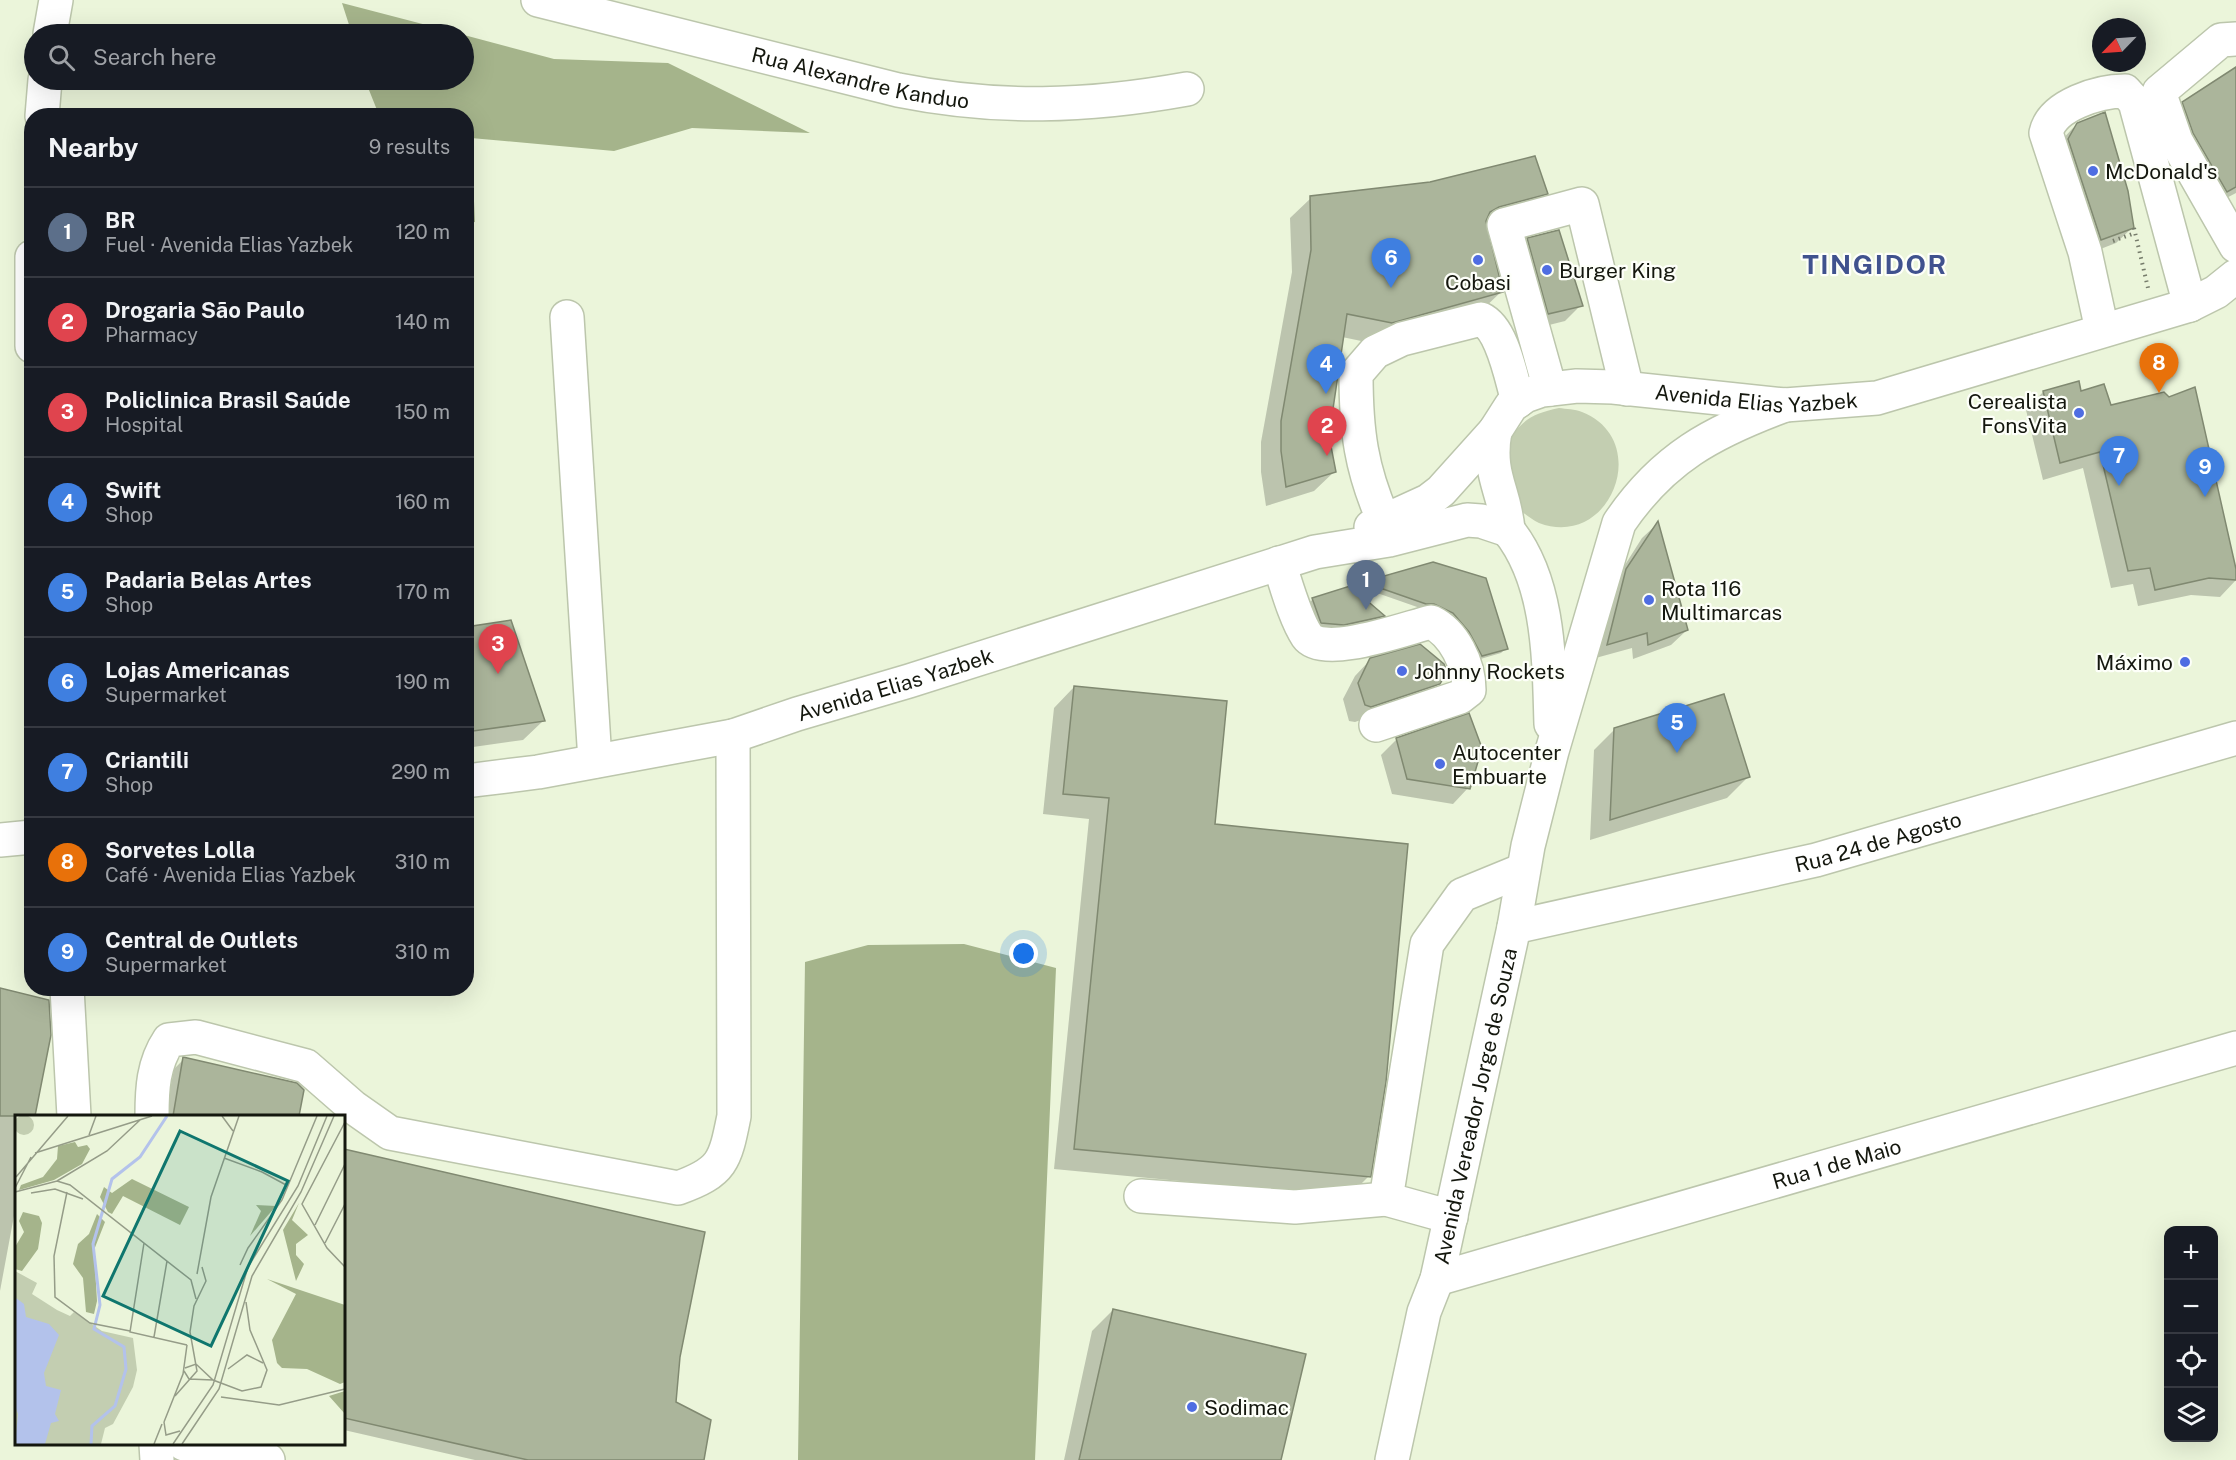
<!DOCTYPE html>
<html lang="en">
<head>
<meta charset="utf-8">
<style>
	body { margin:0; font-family:"Public Sans",sans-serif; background:#20242c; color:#f1f3f6 }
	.controls { position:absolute; right:18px; bottom:18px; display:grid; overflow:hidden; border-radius:12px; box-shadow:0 6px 24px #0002 }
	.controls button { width:54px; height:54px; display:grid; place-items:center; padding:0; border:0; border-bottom:2px solid #363941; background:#171b24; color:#f1f3f6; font:30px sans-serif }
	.compass { position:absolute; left:2092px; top:18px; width:54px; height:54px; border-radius:50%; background:#171b24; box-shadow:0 6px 24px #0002; rotate:245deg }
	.you { position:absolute; left:1024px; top:954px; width:21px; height:21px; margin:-15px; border:4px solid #fff; border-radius:50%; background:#1a73e8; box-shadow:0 0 0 9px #1a73e833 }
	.badge { display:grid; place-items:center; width:39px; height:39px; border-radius:50%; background:#d93025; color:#fff; font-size:20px; font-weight:700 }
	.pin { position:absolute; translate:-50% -50px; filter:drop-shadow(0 2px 3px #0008) }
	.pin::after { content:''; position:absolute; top:32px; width:21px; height:18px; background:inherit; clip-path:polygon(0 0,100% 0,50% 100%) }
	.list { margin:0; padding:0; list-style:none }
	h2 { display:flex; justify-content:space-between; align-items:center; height:78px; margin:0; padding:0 24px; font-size:26px }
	h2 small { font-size:20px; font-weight:400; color:#9ea1a6 }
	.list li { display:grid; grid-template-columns:39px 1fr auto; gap:18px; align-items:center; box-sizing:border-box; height:90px; padding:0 24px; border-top:2px solid #363941 }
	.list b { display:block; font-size:22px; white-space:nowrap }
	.list p { margin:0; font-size:20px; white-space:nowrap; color:#9ea1a6 }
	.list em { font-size:20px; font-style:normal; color:#9ea1a6 }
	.icon { flex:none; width:33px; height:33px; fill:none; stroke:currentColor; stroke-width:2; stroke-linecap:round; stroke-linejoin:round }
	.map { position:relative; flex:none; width:2236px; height:1460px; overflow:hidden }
	.search { position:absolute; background:#171b24; box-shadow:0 6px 24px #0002; left:24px; top:24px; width:450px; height:66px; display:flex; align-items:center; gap:15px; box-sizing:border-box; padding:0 21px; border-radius:33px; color:#9ea1a6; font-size:22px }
	.panel { position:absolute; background:#171b24; box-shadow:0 6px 24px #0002; left:24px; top:108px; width:450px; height:888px; border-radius:24px }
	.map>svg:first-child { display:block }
	.green { fill:#c3ceb1 }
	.forest { fill:#a5b48b }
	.shadow { fill:#0003 }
	.building { fill:#abb59b; stroke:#808971; stroke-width:1.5 }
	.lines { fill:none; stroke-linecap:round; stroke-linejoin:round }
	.minor-casing { stroke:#bcc6ac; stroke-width:36 }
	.major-casing { stroke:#bcc6ac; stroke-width:36 }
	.path { stroke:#767c6b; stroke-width:4; stroke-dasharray:1.5 4.5; stroke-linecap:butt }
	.minor { stroke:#fff; stroke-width:33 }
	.major { stroke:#fff; stroke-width:33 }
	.poi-dot { fill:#4f6de2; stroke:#fdfff9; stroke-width:2 }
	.labels { text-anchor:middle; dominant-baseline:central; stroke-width:4.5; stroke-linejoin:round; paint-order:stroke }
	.street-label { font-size:21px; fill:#14170e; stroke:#fdfff9 }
	.poi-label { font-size:21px; fill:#14170e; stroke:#fdfff9; text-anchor:start }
	.district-label { font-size:27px; font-weight:bold; letter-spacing:1.5px; fill:#40528e; stroke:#fdfff9 }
	.inset-river { fill:none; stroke:#b3c2eb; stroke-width:3 }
	.inset-road { fill:none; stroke:#959c88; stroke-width:1.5 }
	.view { fill:#0f766e; fill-opacity:0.15; stroke:#0f766e; stroke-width:3 }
	.inset-edge { fill:none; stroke:#14170e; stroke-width:3 }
</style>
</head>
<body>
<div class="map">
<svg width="2236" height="1460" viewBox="0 0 2236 1460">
	<rect width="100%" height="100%" fill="#ebf5da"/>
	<!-- green -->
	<path class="green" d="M 1559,408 C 1566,409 1575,409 1582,412 C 1653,440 1611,550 1539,523 C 1532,520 1526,514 1519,510 L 1505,446 C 1521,421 1530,414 1559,408 Z"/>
	<!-- forest -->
	<path class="forest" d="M 342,3 L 461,34 L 352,34 Z
		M 464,35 L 554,59 L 668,63 L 810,133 L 692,128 L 614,151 L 471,138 L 475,222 L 467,223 L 466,116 L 379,115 L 365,80 L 464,80 Z
		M 964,944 L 1056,968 L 1035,1460 L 798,1460 L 805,962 L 868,945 Z"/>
	<!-- shadow -->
	<path class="shadow" d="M 2236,85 L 2236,193 L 2211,206 L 2168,119 L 2183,103 Z
		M 2104,114 L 2132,228 L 2116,243 L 2085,255 L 2058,144 L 2073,128 Z
		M 1546,193 L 1526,213 L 1485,225 L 1502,291 L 1481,311 L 1371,343 L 1342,337 L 1328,436 L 1335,471 L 1314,491 L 1266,506 L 1261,472 L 1261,442 L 1292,272 L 1290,218 L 1311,198 Z
		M 1528,240 L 1581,305 L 1565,321 L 1533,329 L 1512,255 Z
		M 2043,392 L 2080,392 L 2110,407 L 2236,576 L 2236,580 L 2220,597 L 2191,595 L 2138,606 L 2133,584 L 2111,588 L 2083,468 L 2043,480 L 2026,410 Z
		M 1657,524 L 1687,630 L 1671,645 L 1633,659 L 1632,648 L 1592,659 L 1611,587 L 1642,538 Z
		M 1433,563 L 1506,648 L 1501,653 L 1477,660 L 1420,608 L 1360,587 L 1364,584 Z
		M 1313,599 L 1383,616 L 1379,620 L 1339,629 L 1318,629 L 1308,604 Z
		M 466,629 L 543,721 L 523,740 L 466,748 Z
		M 1371,659 L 1439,683 L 1422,699 L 1355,722 L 1349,721 L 1343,699 L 1355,676 Z
		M 1074,687 L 1214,825 L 1369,1176 L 1348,1197 L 1054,1169 L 1089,819 L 1043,814 L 1054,708 Z
		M 1615,729 L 1748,777 L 1727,798 L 1590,840 L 1594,750 Z
		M 1397,739 L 1468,788 L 1453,804 L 1392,794 L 1381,755 Z
		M 0,989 L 49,1035 L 34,1116 L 16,1116 L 16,1205 L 0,1291 Z
		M 184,1059 L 303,1090 L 298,1116 L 165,1116 L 174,1069 Z
		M 344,1151 L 704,1233 L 679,1357 L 674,1403 L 702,1460 L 475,1460 L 344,1430 Z
		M 1113,1310 L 1280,1460 L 1064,1460 L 1092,1331 Z"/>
	<!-- building -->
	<path class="building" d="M 2236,67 L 2236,187 L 2227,192 L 2193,133 L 2182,102 Z
		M 2105,112 L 2128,191 L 2134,228 L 2101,240 L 2068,139 L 2077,123 Z
		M 1535,156 L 1548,194 L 1499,207 L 1490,212 L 1486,221 L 1503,292 L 1392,323 L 1347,314 L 1329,436 L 1336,472 L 1286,487 L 1281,451 L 1281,421 L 1311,250 L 1310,196 L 1430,182 Z
		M 1559,230 L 1583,306 L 1548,314 L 1527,238 Z
		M 2079,381 L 2081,391 L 2104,384 L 2111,405 L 2164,392 L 2169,397 L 2195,387 L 2236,569 L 2236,580 L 2209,578 L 2155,590 L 2150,568 L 2128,571 L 2100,452 L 2060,463 L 2043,391 Z
		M 1658,521 L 1688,630 L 1648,645 L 1647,633 L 1607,645 L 1626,569 Z
		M 1433,562 L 1486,578 L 1508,649 L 1482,656 L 1469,632 L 1453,613 L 1434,604 L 1426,604 L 1363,582 Z
		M 1350,586 L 1385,616 L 1344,625 L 1321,623 L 1312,598 Z
		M 511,620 L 545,721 L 466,732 L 466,627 Z
		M 1420,644 L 1444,664 L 1447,672 L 1440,684 L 1371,707 L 1365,705 L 1358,683 L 1370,658 Z
		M 1074,686 L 1227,701 L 1215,824 L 1408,844 L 1386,1082 L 1371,1177 L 1074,1149 L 1109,798 L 1063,794 Z
		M 1724,694 L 1750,777 L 1610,820 L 1614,728 Z
		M 1469,713 L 1482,748 L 1470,789 L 1407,779 L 1396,738 Z
		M 0,988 L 49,1000 L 51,1035 L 35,1116 L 0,1116 Z
		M 183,1057 L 297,1083 L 304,1090 L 299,1116 L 173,1116 Z
		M 344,1149 L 705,1232 L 680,1357 L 676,1402 L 711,1420 L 704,1460 L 528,1460 L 344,1418 Z
		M 1113,1309 L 1306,1354 L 1281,1460 L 1079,1460 Z"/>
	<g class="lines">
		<!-- minor casing -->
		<g class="minor-casing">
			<g id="minor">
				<path id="s1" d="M 538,0 L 898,90 C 998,110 1087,107 1187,89"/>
				<path d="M 50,34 L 56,0"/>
				<path d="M 2236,39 L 2221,40 L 2159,92 L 2176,141 L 2236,246"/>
				<path d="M 42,116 L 45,80"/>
				<path d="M 32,257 L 32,346"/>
				<path d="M 567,317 L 595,761"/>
				<path d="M 2102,330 L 2085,252 L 2046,133 C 2052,105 2099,91 2125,91 L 2135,102 L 2190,305"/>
				<path d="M 1550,389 L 1504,225 L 1582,204 L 1627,389"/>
				<path d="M 1384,521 C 1361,469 1356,431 1356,374 L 1375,352 L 1402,339 L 1481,319 C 1503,329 1511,378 1518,401"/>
				<path d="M 1279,563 C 1286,584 1295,618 1307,636 C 1323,659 1406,628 1431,622 C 1454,633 1469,664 1469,690 L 1460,697 L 1376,725"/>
				<path id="s2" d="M 1514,927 L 1816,860 L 2236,738"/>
				<path d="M 67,988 L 74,1116"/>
				<path d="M 152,1116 C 152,1089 153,1064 169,1040 L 196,1037 L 306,1066 L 353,1107 L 390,1133 L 678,1188 C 723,1172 725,1161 734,1116 L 733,736"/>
				<path d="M 1141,1196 L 1295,1207 L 1386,1199"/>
				<path d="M 1451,1217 L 1386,1199 L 1427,944 L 1462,895 L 1523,870"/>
				<path d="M 156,1444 L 157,1460"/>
				<path d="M 184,1444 L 268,1460"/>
			</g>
		</g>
		<!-- major casing -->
		<g class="major-casing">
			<g id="major">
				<path d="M 1495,431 C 1487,476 1505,490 1508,530"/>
				<path id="s3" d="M 1371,527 L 1428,501 L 1441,491 L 1495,431 L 1511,406 L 1525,396 L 1542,390 L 1577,386 L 1613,387 L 1785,405 L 1877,398 L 2190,305 L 2216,292 L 2236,276"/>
				<path d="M 1508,530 C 1550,582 1549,661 1551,724"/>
				<path id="s4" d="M 466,781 L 538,772 L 733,736 L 797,714 L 909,681 L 1315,552 L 1389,540 L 1467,520 L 1481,521 L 1508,530"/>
				<path d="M 0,840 L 32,837"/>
				<path id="s5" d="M 1437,1279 L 2236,1048"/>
				<path id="s6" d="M 1392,1460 L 1424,1312 L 1437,1279 L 1514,927 L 1528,846 L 1552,751 L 1619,523 C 1663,458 1712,432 1785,405"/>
			</g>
		</g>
		<!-- path -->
		<path class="path" d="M 2134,228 L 2148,288
			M 2113,241 L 2135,233"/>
		<!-- minor -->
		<use href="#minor" class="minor"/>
		<!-- major -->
		<use href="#major" class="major"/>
	</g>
	<!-- markers -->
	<g class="poi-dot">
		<circle cx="2093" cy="171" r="6"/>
		<circle cx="1478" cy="260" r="6"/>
		<circle cx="1547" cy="270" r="6"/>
		<circle cx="2079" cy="413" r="6"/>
		<circle cx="1649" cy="600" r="6"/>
		<circle cx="2185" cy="662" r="6"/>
		<circle cx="1402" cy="671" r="6"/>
		<circle cx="1440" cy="764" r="6"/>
		<circle cx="1192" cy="1407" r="6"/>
	</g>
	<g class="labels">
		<!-- street labels -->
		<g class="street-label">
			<text stroke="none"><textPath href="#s1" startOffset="332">Rua Alexandre Kanduo</textPath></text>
			<text stroke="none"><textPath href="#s3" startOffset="440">Avenida Elias Yazbek</textPath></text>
			<text stroke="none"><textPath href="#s4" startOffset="441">Avenida Elias Yazbek</textPath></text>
			<text stroke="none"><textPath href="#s2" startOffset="374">Rua 24 de Agosto</textPath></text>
			<text stroke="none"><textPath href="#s6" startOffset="364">Avenida Vereador Jorge de Souza</textPath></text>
			<text stroke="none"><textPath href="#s5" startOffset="416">Rua 1 de Maio</textPath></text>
		</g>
		<!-- poi labels -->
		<g class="poi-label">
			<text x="2105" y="171">McDonald's</text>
			<text x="1559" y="270">Burger King</text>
			<text x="1478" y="282" text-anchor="middle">Cobasi</text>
			<text x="2067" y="401" text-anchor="end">Cerealista<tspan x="2067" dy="24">FonsVita</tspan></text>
			<text x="1661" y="588">Rota 116<tspan x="1661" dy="24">Multimarcas</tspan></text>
			<text x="2173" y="662" text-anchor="end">Máximo</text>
			<text x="1414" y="671">Johnny Rockets</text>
			<text x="1452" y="752">Autocenter<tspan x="1452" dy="24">Embuarte</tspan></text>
			<text x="1204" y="1407">Sodimac</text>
		</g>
		<!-- district labels -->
		<g class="district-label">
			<text x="1875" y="264">TINGIDOR</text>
		</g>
	</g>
	<!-- overview -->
	<g transform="translate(15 1115)">
		<rect width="330" height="330" fill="#ebf5da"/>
		<path d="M-1 10a10 10 0 1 1 20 0a10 10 0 1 1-20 0ZM 0,156 L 22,168 L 17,179 L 42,195 L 55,201 L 59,197 L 87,216 L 118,223 L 122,255 L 118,272 L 98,309 L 90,313 L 86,329 L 0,329 Z" fill="#c3ceb1"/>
		<path d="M 60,27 L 63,32 L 72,30 L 75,34 L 67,49 L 39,65 L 4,75 L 6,70 L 28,62 L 42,44 L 43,31 ZM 117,64 L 174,92 L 165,110 L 108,81 L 97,99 L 93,97 L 85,82 L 89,72 L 97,78 ZM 284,88 L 277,105 L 293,120 L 281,129 L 281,140 L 289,149 L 281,166 L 268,115 ZM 241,90 L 261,91 L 235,121 L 246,96 ZM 8,97 L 24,101 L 27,108 L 23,134 L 7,156 L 0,154 L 0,132 L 9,117 L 4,106 ZM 82,99 L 90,107 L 79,135 L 82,186 L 79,199 L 71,197 L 68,163 L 58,149 L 63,129 L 74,119 ZM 252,164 L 330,190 L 330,267 L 325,269 L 292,254 L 267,253 L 262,248 L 257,225 L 281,179 ZM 330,276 L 330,299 L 314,281 Z" fill="#a5b48b"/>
		<path d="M 1,183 L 9,189 L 11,202 L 34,209 L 44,220 L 29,258 L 31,271 L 46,275 L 40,299 L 44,306 L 36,308 L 30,329 L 0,329 L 3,299 L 0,291 Z" fill="#b3c2eb"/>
		<path class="inset-river" d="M 76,329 L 77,311 L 100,291 L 111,254 L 109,232 L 79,214 L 85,190 L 78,129 L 97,64 L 125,42 L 152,1"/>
		<path class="inset-road" d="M 207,1 L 218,16M 330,7 L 287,89 L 312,133 L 330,152M 74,20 L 81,1M 20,38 L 137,1M 209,43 L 247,57 L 273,71M 1,62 L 53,1M 42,66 L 92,36 L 125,5M 0,73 L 16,42M 0,77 L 42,66 L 55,70 L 176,165 L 181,184M 52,77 L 39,141 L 40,182 L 75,208 L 115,216M 16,78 L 40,74 L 68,84M 300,110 L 330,49M 129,128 L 115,217 L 172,230M 310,128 L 330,89M 225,150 L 233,133 L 267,85 L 302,1M 182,159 L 196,82 L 224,1M 139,222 L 152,146M 170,253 L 181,249 L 198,265 L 227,276 L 246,272 L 252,255 L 235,215 L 231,187M 213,254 L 232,240 L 248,248M 169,256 L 174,264 L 198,265M 160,281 L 182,256 L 175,217 L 179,191 L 191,166 L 187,152M 206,282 L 264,290 L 330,274M 149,307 L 168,259 L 172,230M 149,307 L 151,320 L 165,316M 139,329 L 147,309M 158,329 L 198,270 L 233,152 L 283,71 L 312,1M 167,329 L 204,274 L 237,161 L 286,77 L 319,1"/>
		<path class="view" d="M 165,16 L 273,66 L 196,231 L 88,181 Z"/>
		<rect width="330" height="330" class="inset-edge"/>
	</g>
</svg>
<div class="controls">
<button>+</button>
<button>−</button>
<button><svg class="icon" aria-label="locate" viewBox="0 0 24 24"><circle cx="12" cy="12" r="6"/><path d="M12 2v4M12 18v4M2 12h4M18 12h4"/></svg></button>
<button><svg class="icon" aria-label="layers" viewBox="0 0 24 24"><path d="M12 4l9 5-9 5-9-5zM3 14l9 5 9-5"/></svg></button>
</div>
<svg class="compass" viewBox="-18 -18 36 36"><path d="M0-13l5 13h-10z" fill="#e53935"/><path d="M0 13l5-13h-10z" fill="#9ea1a6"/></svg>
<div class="you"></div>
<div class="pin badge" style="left:1366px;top:610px;background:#5c6f8a">1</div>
<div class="pin badge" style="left:1327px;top:456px;background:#e0444e">2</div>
<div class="pin badge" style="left:498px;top:674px;background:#e0444e">3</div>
<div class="pin badge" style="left:1326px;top:394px;background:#3f7fe0">4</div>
<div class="pin badge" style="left:1677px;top:753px;background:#3f7fe0">5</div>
<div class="pin badge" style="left:1391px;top:288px;background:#3f7fe0">6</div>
<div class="pin badge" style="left:2119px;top:486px;background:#3f7fe0">7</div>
<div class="pin badge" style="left:2159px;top:393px;background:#e8710a">8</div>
<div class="pin badge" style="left:2205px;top:497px;background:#3f7fe0">9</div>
<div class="search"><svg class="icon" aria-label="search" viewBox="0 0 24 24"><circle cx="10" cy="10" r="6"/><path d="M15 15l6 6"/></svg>Search here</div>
<section class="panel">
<h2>Nearby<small>9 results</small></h2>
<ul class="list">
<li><span class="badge" style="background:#5c6f8a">1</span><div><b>BR</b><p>Fuel · Avenida Elias Yazbek</p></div><em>120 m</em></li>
<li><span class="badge" style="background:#e0444e">2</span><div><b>Drogaria São Paulo</b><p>Pharmacy</p></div><em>140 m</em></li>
<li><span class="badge" style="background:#e0444e">3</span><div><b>Policlinica Brasil Saúde</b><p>Hospital</p></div><em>150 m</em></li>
<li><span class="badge" style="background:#3f7fe0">4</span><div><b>Swift</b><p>Shop</p></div><em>160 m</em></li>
<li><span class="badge" style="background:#3f7fe0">5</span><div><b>Padaria Belas Artes</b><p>Shop</p></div><em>170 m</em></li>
<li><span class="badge" style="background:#3f7fe0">6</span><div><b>Lojas Americanas</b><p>Supermarket</p></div><em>190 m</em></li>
<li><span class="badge" style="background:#3f7fe0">7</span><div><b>Criantili</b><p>Shop</p></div><em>290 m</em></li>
<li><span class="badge" style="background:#e8710a">8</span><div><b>Sorvetes Lolla</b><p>Café · Avenida Elias Yazbek</p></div><em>310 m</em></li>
<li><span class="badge" style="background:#3f7fe0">9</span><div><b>Central de Outlets</b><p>Supermarket</p></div><em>310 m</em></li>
</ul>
</section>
</div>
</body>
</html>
